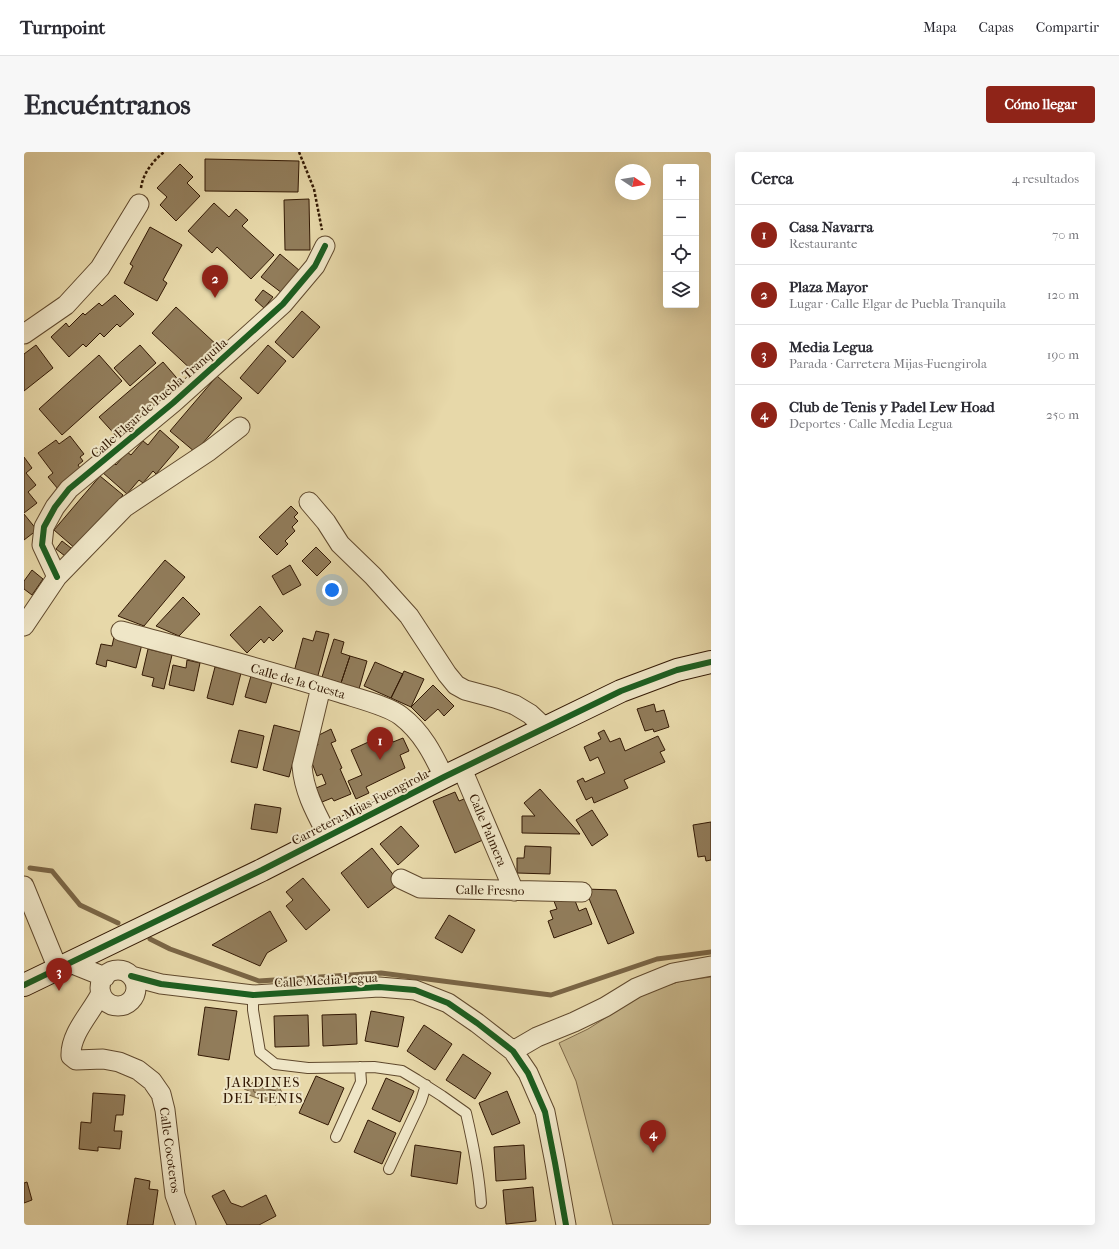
<!DOCTYPE html>
<html lang="es">
<head>
<meta charset="utf-8">
<style>
	body { margin:0; font-family:"IM FELL French Canon",serif; background:#f7f7f7; color:#2b2b33 }
	.controls { position:absolute; right:12px; top:12px; display:grid; overflow:hidden; border-radius:4px; box-shadow:0 4px 16px #0002 }
	.controls button { width:36px; height:36px; display:grid; place-items:center; padding:0; border:0; border-bottom:1px solid #e1e1e2; background:#fff; color:#2b2b33; font:20px sans-serif }
	.compass { position:absolute; left:591px; top:12px; width:36px; height:36px; border-radius:50%; background:#fff; box-shadow:0 4px 16px #0002; rotate:102deg }
	.you { position:absolute; left:308px; top:438px; width:14px; height:14px; margin:-10px; border:3px solid #fff; border-radius:50%; background:#1a73e8; box-shadow:0 0 0 6px #1a73e833 }
	.badge { display:grid; place-items:center; width:26px; height:26px; border-radius:50%; background:#8f2418; color:#fff; font-size:13px; font-weight:700 }
	.pin { position:absolute; translate:-50% -33px; filter:drop-shadow(0 1px 2px #0008) }
	.pin::after { content:''; position:absolute; top:21px; width:14px; height:12px; background:inherit; clip-path:polygon(0 0,100% 0,50% 100%) }
	.list { margin:0; padding:0; list-style:none }
	h2 { display:flex; justify-content:space-between; align-items:center; height:52px; margin:0; padding:0 16px; font-size:17px }
	h2 small { font-size:13px; font-weight:400; color:#7c7c81 }
	.list li { display:grid; grid-template-columns:26px 1fr auto; gap:12px; align-items:center; box-sizing:border-box; height:60px; padding:0 16px; border-top:1px solid #e1e1e2 }
	.list b { display:block; font-size:15px; white-space:nowrap }
	.list p { margin:0; font-size:13px; white-space:nowrap; color:#7c7c81 }
	.list em { font-size:13px; font-style:normal; color:#7c7c81 }
	.icon { flex:none; width:22px; height:22px; fill:none; stroke:currentColor; stroke-width:2; stroke-linecap:round; stroke-linejoin:round }
	.map { position:relative; flex:none; width:687px; height:1073px; overflow:hidden; border-radius:4px }
	header { display:flex; align-items:center; gap:24px; box-sizing:border-box; height:56px; padding:0 20px; background:#fff; border-bottom:1px solid #e1e1e2 }
	header strong { font-size:19px }
	nav { display:flex; gap:22px; margin-inline-start:auto; font-size:14px }
	.intro { display:flex; align-items:center; justify-content:space-between; box-sizing:border-box; height:96px; padding:0 24px }
	h1 { margin:0; font-size:28px }
	.button { padding:10px 18px; border-radius:4px; background:#8f2418; color:#fff; font-size:14px; font-weight:700 }
	main { display:flex; gap:24px; padding:0 24px }
	aside { flex:1; background:#fff; border-radius:4px; box-shadow:0 4px 16px #0002 }
	.map>svg:first-child { display:block }
	.green { fill:#c8b88d; stroke:#7e6848 }
	.water { fill:#aa9771; stroke:#7a6545 }
	.lines { fill:none; stroke-linecap:round; stroke-linejoin:round }
	.shore { stroke:#6e583a; stroke-width:1 }
	.stream { stroke:#7a6545; stroke-width:5 }
	.building { fill:#917c5a; stroke:#331904 }
	.lane-casing { stroke:#60492d; stroke-width:12 }
	.street-casing { stroke:#60492d; stroke-width:21 }
	.secondary-casing { stroke:#331904; stroke-width:24 }
	.path { stroke:#331904; stroke-width:2.5; stroke-dasharray:3 2; stroke-linecap:butt }
	.lane { stroke:#efe6c7; stroke-width:10 }
	.street { stroke:#efe6c7; stroke-width:19 }
	.secondary { stroke:#efe6c7; stroke-width:22 }
	.cycleway-casing { stroke:#efe6c7; stroke-width:8 }
	.cycleway { stroke:#1b5e20; stroke-width:6 }
	.labels { text-anchor:middle; dominant-baseline:central; stroke-width:4; stroke-linejoin:round; paint-order:stroke }
	.street-label { font-size:13px; fill:#331904; stroke:#efe6c7 }
	.neighbourhood-label { font-size:14px; letter-spacing:1px; fill:#331904; stroke:#efe6c7 }
</style>
</head>
<body>
<header>
<strong>Turnpoint</strong>
<nav><a>Mapa</a><a>Capas</a><a>Compartir</a></nav>
</header>
<div class="intro"><h1>Encuéntranos</h1><a class="button">Cómo llegar</a></div>
<main>
<div class="map">
<svg width="687" height="1073" viewBox="0 0 687 1073">
	<rect width="100%" height="100%" fill="#e7d8a9"/>
	<filter id="stains"><feTurbulence type="fractalNoise" baseFrequency=".005" numOctaves="4"/><feColorMatrix values="0 0 0 0 .2 0 0 0 0 .09 0 0 0 0 .02 0 0 0 .5 -.17"/></filter>
	<radialGradient id="worn" r=".72"><stop offset=".6" stop-color="#630" stop-opacity="0"/><stop offset="1" stop-color="#630" stop-opacity=".3"/></radialGradient>
	<!-- green -->
	<path class="green" d="M 687,825 L 687,1073 L 589,1073 L 552,929 L 535,891 L 564,877 L 621,841 L 657,829 Z"/>
	<!-- water -->
	<path class="water" d="M 229,930 L 255,935 L 259,942 L 258,948 L 252,953 L 225,943 L 225,939 L 220,937 L 221,931 L 226,933 Z"/>
	<g class="lines">
		<!-- shore -->
		<path class="shore" d="M 232,934 L 252,939 L 255,942 L 254,945 L 250,948 L 230,940 L 229,936 Z"/>
		<!-- stream -->
		<path class="stream" d="M 6,716 L 28,719 L 56,753 L 94,771
			M 126,787 L 146,797 L 235,829 L 357,821 L 527,843 L 633,807 L 687,800"/>
	</g>
	<!-- building -->
	<path class="building" d="M 181,7 L 275,9 L 274,40 L 181,39 Z
		M 156,12 L 169,25 L 163,31 L 176,44 L 152,69 L 136,53 L 143,45 L 133,36 Z
		M 285,47 L 286,98 L 261,98 L 260,48 Z
		M 190,51 L 205,65 L 212,57 L 224,68 L 218,74 L 250,103 L 227,127 L 193,95 L 188,101 L 164,79 Z
		M 126,75 L 158,93 L 139,128 L 143,131 L 133,149 L 100,131 L 109,114 L 106,112 Z
		M 256,102 L 276,119 L 258,141 L 237,125 Z
		M 239,138 L 249,145 L 240,156 L 231,148 Z
		M 91,143 L 110,162 L 96,175 L 93,172 L 80,185 L 76,181 L 62,195 L 59,192 L 45,205 L 27,185 L 42,171 L 45,175 L 59,161 L 61,163 L 75,151 L 78,154 Z
		M 152,155 L 195,195 L 171,221 L 128,181 Z
		M 278,159 L 296,175 L 269,206 L 251,190 Z
		M 12,193 L 29,216 L 0,239 L 0,202 Z
		M 116,193 L 132,211 L 106,234 L 90,216 Z
		M 244,193 L 262,209 L 234,242 L 216,226 Z
		M 75,203 L 98,229 L 38,283 L 15,257 Z
		M 139,210 L 158,232 L 95,287 L 75,265 Z
		M 193,224 L 218,246 L 171,300 L 146,279 Z
		M 136,278 L 155,295 L 132,322 L 129,319 L 119,331 L 115,328 L 103,342 L 78,320 L 88,309 L 92,313 L 103,300 L 107,303 L 119,289 L 124,293 Z
		M 46,284 L 60,302 L 56,305 L 59,309 L 54,313 L 58,319 L 34,337 L 24,325 L 29,321 L 14,301 L 32,288 L 35,292 Z
		M 0,305 L 8,316 L 2,321 L 12,333 L 4,340 L 13,351 L 0,361 Z
		M 76,324 L 99,343 L 53,398 L 30,378 Z
		M 267,354 L 274,361 L 270,365 L 274,369 L 268,375 L 271,379 L 261,389 L 264,392 L 253,403 L 235,385 Z
		M 0,362 L 13,378 L 0,388 Z
		M 38,389 L 47,396 L 41,404 L 32,397 Z
		M 292,395 L 307,410 L 293,424 L 278,409 Z
		M 141,408 L 161,425 L 120,474 L 94,464 Z
		M 266,413 L 277,433 L 259,443 L 248,424 Z
		M 8,418 L 19,427 L 8,443 L 0,437 L 0,429 Z
		M 159,445 L 176,462 L 155,484 L 132,474 Z
		M 236,454 L 259,479 L 249,489 L 245,485 L 240,491 L 237,487 L 223,501 L 206,483 Z
		M 292,479 L 305,482 L 293,527 L 270,520 L 279,486 L 289,489 Z
		M 90,485 L 118,492 L 112,516 L 83,508 L 82,515 L 72,512 L 77,492 L 88,494 Z
		M 310,487 L 320,490 L 317,501 L 326,504 L 317,531 L 298,525 Z
		M 124,497 L 148,503 L 140,537 L 128,534 L 130,526 L 118,523 Z
		M 326,504 L 343,509 L 335,537 L 317,531 Z
		M 163,508 L 176,511 L 170,539 L 145,533 L 149,513 L 162,516 Z
		M 351,510 L 379,522 L 367,546 L 340,534 Z
		M 191,515 L 217,521 L 209,553 L 183,546 Z
		M 380,519 L 400,527 L 387,555 L 367,546 Z
		M 227,524 L 248,530 L 242,551 L 221,545 Z
		M 409,533 L 430,554 L 420,564 L 414,557 L 401,569 L 387,555 Z
		M 630,552 L 632,560 L 640,558 L 645,575 L 630,580 L 629,577 L 621,579 L 613,557 Z
		M 250,573 L 277,580 L 265,625 L 239,618 Z
		M 307,577 L 312,589 L 307,591 L 318,616 L 316,617 L 327,642 L 310,649 L 308,646 L 298,650 L 292,636 L 302,632 L 298,622 L 293,624 L 288,611 L 288,596 L 294,593 L 291,585 Z
		M 215,578 L 240,584 L 233,616 L 207,610 Z
		M 580,578 L 586,590 L 596,586 L 601,599 L 634,584 L 641,598 L 636,600 L 641,610 L 600,628 L 604,636 L 570,651 L 568,645 L 562,648 L 553,629 L 559,626 L 561,630 L 581,621 L 574,605 L 566,609 L 560,595 L 577,587 L 574,581 Z
		M 364,581 L 369,590 L 379,586 L 385,599 L 376,603 L 381,616 L 342,635 L 345,641 L 332,647 L 324,629 L 338,623 L 327,598 Z
		M 516,637 L 556,682 L 498,681 L 498,664 L 511,664 L 500,651 Z
		M 431,640 L 435,649 L 445,645 L 463,686 L 431,701 L 409,649 Z
		M 231,652 L 257,656 L 253,681 L 227,677 Z
		M 568,658 L 584,683 L 568,694 L 552,668 Z
		M 687,670 L 687,708 L 682,709 L 681,704 L 674,705 L 669,673 Z
		M 377,674 L 395,694 L 374,713 L 356,692 Z
		M 501,694 L 527,695 L 526,722 L 493,721 L 493,706 L 500,706 Z
		M 348,696 L 376,731 L 344,756 L 317,721 Z
		M 279,726 L 306,758 L 282,778 L 262,754 L 269,748 L 262,740 Z
		M 561,737 L 592,738 L 610,781 L 584,792 Z
		M 528,744 L 550,746 L 555,759 L 562,756 L 568,772 L 530,786 L 524,769 L 529,767 L 526,759 L 533,757 Z
		M 246,759 L 263,789 L 243,801 L 236,814 L 188,793 Z
		M 425,763 L 451,778 L 438,801 L 411,786 Z
		M 181,855 L 213,859 L 205,908 L 174,903 Z
		M 347,859 L 380,865 L 374,895 L 341,889 Z
		M 332,862 L 333,892 L 299,894 L 298,863 Z
		M 284,863 L 285,894 L 251,895 L 250,864 Z
		M 400,873 L 428,892 L 411,918 L 383,899 Z
		M 439,902 L 467,921 L 451,947 L 422,928 Z
		M 292,924 L 320,936 L 304,973 L 275,961 Z
		M 362,926 L 390,939 L 376,970 L 348,957 Z
		M 483,939 L 496,971 L 468,983 L 455,951 Z
		M 69,941 L 101,943 L 99,963 L 92,963 L 90,979 L 98,979 L 96,997 L 74,995 L 74,999 L 55,997 L 57,970 L 67,971 Z
		M 344,968 L 372,981 L 358,1012 L 330,1000 Z
		M 391,993 L 437,1000 L 433,1032 L 387,1024 Z
		M 500,993 L 502,1027 L 472,1029 L 470,995 Z
		M 111,1026 L 126,1029 L 125,1037 L 134,1038 L 129,1073 L 103,1073 Z
		M 3,1030 L 8,1048 L 0,1051 L 0,1031 Z
		M 509,1035 L 512,1069 L 482,1072 L 479,1038 Z
		M 200,1038 L 207,1051 L 218,1055 L 242,1043 L 252,1064 L 235,1073 L 203,1073 L 188,1044 Z"/>
	<g class="lines">
		<!-- lane casing -->
		<g class="lane-casing">
			<path id="lane" d="M 229,843 L 229,858 L 236,900 L 251,912 L 284,916 L 350,915 L 378,919 L 393,928 L 418,944 L 442,961 C 449,991 455,1020 457,1051
				M 312,985 L 337,930 L 336,915
				M 365,1017 L 397,949 L 402,933"/>
		</g>
		<!-- street casing -->
		<g class="street-casing">
			<path id="street" d="M 0,182 L 42,153 L 76,116 L 115,52
				M 285,350 L 302,370 L 316,392 L 349,424 L 385,464 L 423,522 L 432,533 L 441,538 L 471,546 L 491,553 L 506,562 L 521,576
				M 33,425 L 18,393 L 20,375 L 31,355 L 45,337 L 149,251 L 259,152 L 291,114 L 301,94
				M 0,474 L 33,425 L 101,355 L 185,299 L 216,275
				M 97,479 C 170,499 245,518 317,541 C 332,546 365,554 377,564 C 398,580 409,602 420,625
				M 297,535 L 278,614 C 280,640 292,661 304,684
				M 438,617 L 490,739
				M 377,727 L 396,736 L 558,740
				M 0,734 L 34,817
				M 46,811 L 81,825
				M76 836a18 18 0 1 1 36 0a18 18 0 1 1-36 0Z
				M 107,824 L 137,832 L 229,843 L 355,835 L 391,838 L 424,851 L 453,871 L 489,899 L 504,921 L 521,960 L 531,1011 L 542,1073
				M 77,841 C 68,860 46,881 47,904 L 52,908 L 79,907 L 95,910 L 114,918 L 128,929 L 137,942 L 141,958 L 151,1043 L 162,1073
				M 489,899 L 513,885 L 550,870 L 581,855 L 612,836 L 649,821 L 687,814"/>
		</g>
		<!-- secondary casing -->
		<g class="secondary-casing">
			<path id="secondary" d="M 0,833 L 238,718 L 420,625 L 597,539 L 653,518 L 687,510"/>
		</g>
		<!-- path -->
		<path class="path" d="M 275,0 L 290,37 L 298,78
			M 117,36 C 119,21 129,9 140,0"/>
		<!-- lane -->
		<use href="#lane" class="lane"/>
		<!-- street -->
		<use href="#street" class="street"/>
		<!-- secondary -->
		<use href="#secondary" class="secondary"/>
		<!-- cycleway casing -->
		<g class="cycleway-casing">
			<path id="cycleway" d="M 33,425 L 18,393 L 20,375 L 31,355 L 45,337 L 149,251 L 259,152 L 291,114 L 301,94
				M 107,824 L 137,832 L 229,843 L 355,835 L 391,838 L 424,851 L 453,871 L 489,899 L 504,921 L 521,960 L 531,1011 L 542,1073
				M 0,833 L 238,718 L 420,625 L 597,539 L 653,518 L 687,510"/>
		</g>
		<!-- cycleway -->
		<use href="#cycleway" class="cycleway"/>
	</g>
	<g class="labels">
		<!-- street labels -->
		<g class="street-label">
			<text transform="translate(135 246) rotate(-41)">Calle Elgar de Puebla Tranquila</text>
			<text transform="translate(274 529) rotate(16)">Calle de la Cuesta</text>
			<text transform="translate(336 655) rotate(-27)">Carretera Mijas-Fuengirola</text>
			<text transform="translate(464 678) rotate(67)">Calle Palmera</text>
			<text transform="translate(466 738) rotate(1)">Calle Fresno</text>
			<text transform="translate(302 828) rotate(-3)">Calle Media Legua</text>
			<text transform="translate(146 998) rotate(82)">Calle Cocoteros</text>
		</g>
		<!-- neighbourhood labels -->
		<g class="neighbourhood-label">
			<text x="239" y="930">JARDINES<tspan x="239" dy="16">DEL TENIS</tspan></text>
		</g>
	</g>
	<rect width="100%" height="100%" filter="url(#stains)"/>
	<rect width="100%" height="100%" fill="url(#worn)"/>
</svg>
<div class="controls">
<button>+</button>
<button>−</button>
<button><svg class="icon" aria-label="locate" viewBox="0 0 24 24"><circle cx="12" cy="12" r="6"/><path d="M12 2v4M12 18v4M2 12h4M18 12h4"/></svg></button>
<button><svg class="icon" aria-label="layers" viewBox="0 0 24 24"><path d="M12 4l9 5-9 5-9-5zM3 14l9 5 9-5"/></svg></button>
</div>
<svg class="compass" viewBox="-18 -18 36 36"><path d="M0-13l5 13h-10z" fill="#e53935"/><path d="M0 13l5-13h-10z" fill="#7c7c81"/></svg>
<div class="you"></div>
<div class="pin badge" style="left:356px;top:608px">1</div>
<div class="pin badge" style="left:191px;top:146px">2</div>
<div class="pin badge" style="left:35px;top:839px">3</div>
<div class="pin badge" style="left:629px;top:1001px">4</div>
</div>
<aside>
<h2>Cerca<small>4 resultados</small></h2>
<ul class="list">
<li><span class="badge">1</span><div><b>Casa Navarra</b><p>Restaurante</p></div><em>70 m</em></li>
<li><span class="badge">2</span><div><b>Plaza Mayor</b><p>Lugar · Calle Elgar de Puebla Tranquila</p></div><em>120 m</em></li>
<li><span class="badge">3</span><div><b>Media Legua</b><p>Parada · Carretera Mijas-Fuengirola</p></div><em>190 m</em></li>
<li><span class="badge">4</span><div><b>Club de Tenis y Padel Lew Hoad</b><p>Deportes · Calle Media Legua</p></div><em>250 m</em></li>
</ul>
</aside>
</main>
</body>
</html>
